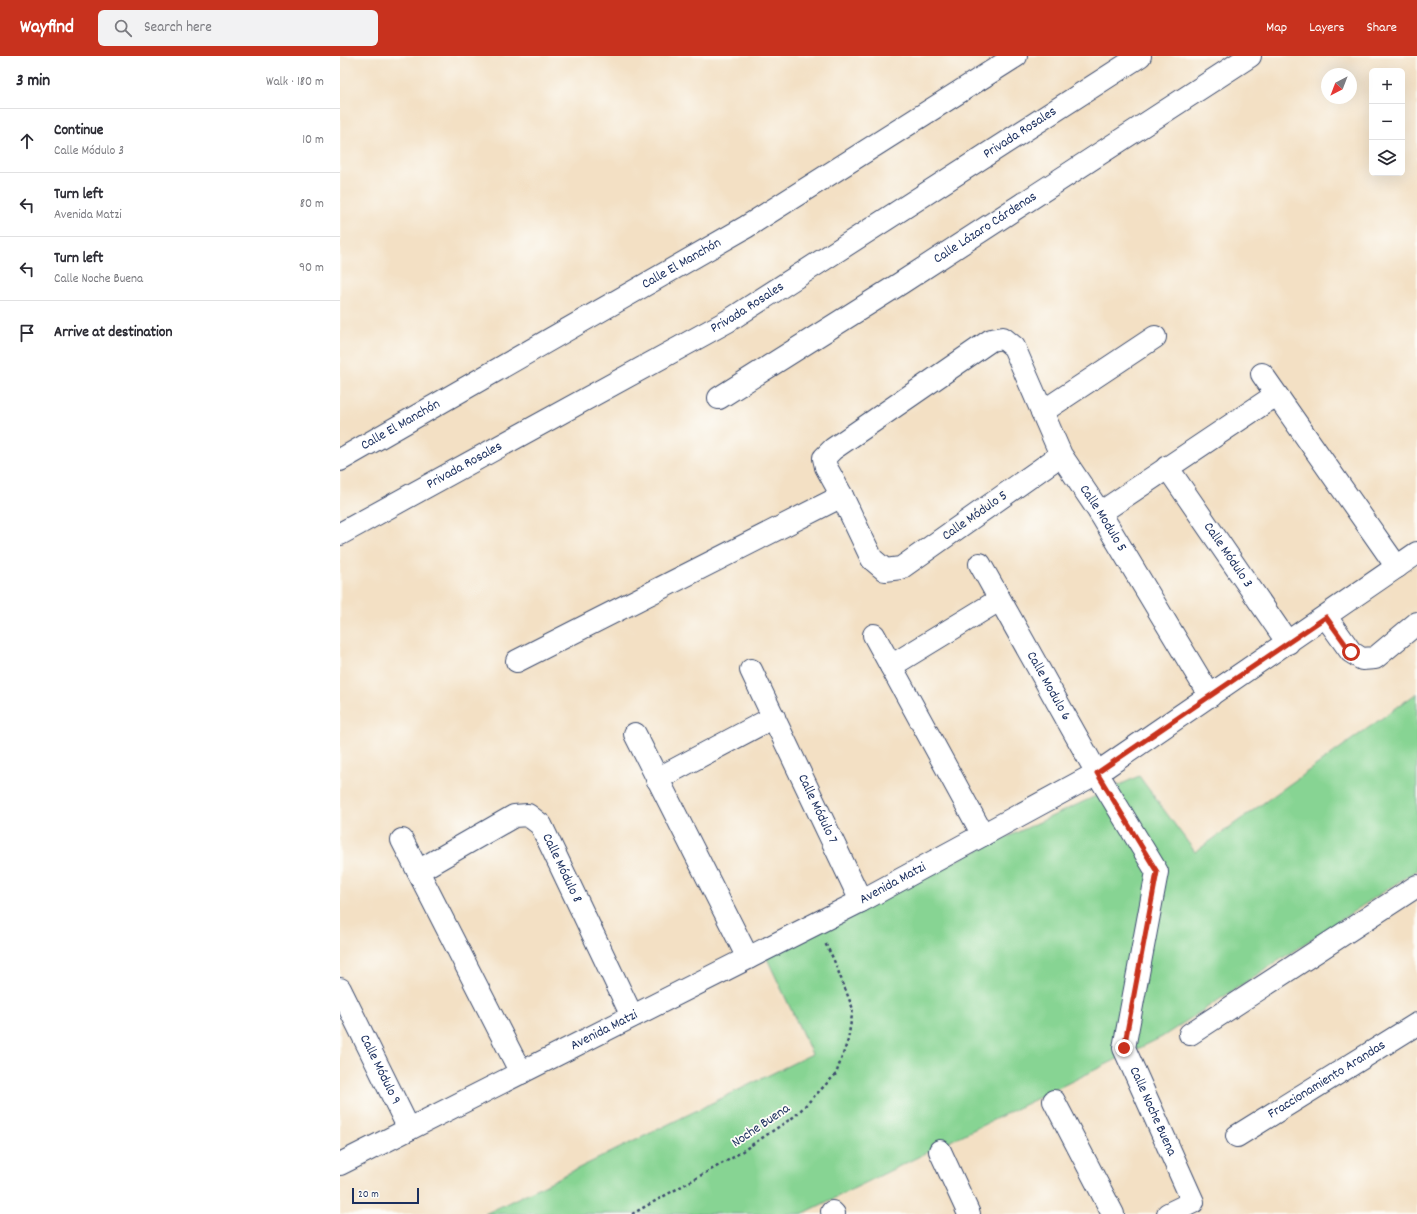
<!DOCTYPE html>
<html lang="en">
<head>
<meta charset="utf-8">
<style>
	body { margin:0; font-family:Dekko,sans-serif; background:#f2f2f3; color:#2b2b33 }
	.controls { position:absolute; right:12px; top:12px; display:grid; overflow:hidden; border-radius:6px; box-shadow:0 4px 16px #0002 }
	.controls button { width:36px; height:36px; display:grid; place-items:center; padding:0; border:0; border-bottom:1px solid #e1e1e2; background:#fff; color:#2b2b33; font:20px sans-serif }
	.compass { position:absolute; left:981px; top:12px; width:36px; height:36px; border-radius:50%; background:#fff; box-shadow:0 4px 16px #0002; rotate:222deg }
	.scale { position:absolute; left:12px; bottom:10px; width:67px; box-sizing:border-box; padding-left:4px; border:2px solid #1b2f5e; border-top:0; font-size:11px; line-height:14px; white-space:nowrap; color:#1b2f5e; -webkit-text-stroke:3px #fdfcf7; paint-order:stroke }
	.stop { position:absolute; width:12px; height:12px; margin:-9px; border:3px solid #c8321e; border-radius:50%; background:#fff }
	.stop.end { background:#c8321e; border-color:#fff; box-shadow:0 1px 4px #0008 }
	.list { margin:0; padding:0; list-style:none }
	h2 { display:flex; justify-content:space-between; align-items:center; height:52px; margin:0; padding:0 16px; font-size:17px }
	h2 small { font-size:13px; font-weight:400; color:#7c7c81 }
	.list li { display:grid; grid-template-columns:26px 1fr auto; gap:12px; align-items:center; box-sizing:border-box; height:64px; padding:0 16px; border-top:1px solid #e1e1e2 }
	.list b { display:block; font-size:15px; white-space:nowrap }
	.list p { margin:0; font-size:13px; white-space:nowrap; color:#7c7c81 }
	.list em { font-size:13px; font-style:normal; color:#7c7c81 }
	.icon { flex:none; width:22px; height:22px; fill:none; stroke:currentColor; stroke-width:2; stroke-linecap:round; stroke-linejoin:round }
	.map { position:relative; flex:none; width:1077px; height:1158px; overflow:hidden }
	header { display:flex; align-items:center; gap:24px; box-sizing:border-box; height:56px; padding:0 20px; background:#c8321e; color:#fff }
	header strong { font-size:19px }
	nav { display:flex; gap:22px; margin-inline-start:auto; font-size:14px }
	.search { width:280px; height:36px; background:#f2f2f3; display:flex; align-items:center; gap:10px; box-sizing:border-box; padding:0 14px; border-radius:6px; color:#7c7c81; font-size:15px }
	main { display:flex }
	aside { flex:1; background:#fff }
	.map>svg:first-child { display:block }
	.green { fill:#87d493; stroke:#518278 }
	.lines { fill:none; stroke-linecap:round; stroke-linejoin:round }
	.street-casing { stroke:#3b4a6d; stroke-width:24 }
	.path { stroke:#3b4a6d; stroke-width:2.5; stroke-dasharray:3 3; stroke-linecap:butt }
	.street { stroke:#fff; stroke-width:22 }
	.route { stroke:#c8321e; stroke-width:5 }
	.labels { text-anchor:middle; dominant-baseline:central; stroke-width:3.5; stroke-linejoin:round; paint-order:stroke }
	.street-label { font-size:14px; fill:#1b2f5e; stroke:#fdfcf7 }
</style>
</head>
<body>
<header>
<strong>Wayfind</strong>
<div class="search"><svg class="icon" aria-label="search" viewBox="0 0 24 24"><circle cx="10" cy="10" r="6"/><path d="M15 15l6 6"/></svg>Search here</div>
<nav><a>Map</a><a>Layers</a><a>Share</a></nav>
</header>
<main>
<aside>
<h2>3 min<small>Walk · 180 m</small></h2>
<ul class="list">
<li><svg class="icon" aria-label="ahead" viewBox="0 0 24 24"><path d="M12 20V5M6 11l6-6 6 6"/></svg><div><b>Continue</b><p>Calle Módulo 3</p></div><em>10 m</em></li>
<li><svg class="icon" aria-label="left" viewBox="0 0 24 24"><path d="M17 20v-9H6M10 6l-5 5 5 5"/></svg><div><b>Turn left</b><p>Avenida Matzi</p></div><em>80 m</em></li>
<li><svg class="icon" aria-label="left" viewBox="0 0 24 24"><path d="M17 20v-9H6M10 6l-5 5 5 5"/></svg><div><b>Turn left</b><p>Calle Noche Buena</p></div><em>90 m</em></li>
<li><svg class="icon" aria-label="arrive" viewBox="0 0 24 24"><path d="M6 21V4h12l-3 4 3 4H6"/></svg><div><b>Arrive at destination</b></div></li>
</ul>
</aside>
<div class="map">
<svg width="1077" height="1158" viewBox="0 0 1077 1158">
	<rect width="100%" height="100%" fill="#fdfcf7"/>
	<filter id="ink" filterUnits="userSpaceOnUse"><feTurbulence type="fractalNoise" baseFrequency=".025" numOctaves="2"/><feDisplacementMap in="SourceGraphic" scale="8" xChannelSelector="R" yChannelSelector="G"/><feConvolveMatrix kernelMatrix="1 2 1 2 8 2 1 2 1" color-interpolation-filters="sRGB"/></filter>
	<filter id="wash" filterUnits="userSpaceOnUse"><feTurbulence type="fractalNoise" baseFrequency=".012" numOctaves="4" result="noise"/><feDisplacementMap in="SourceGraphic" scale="16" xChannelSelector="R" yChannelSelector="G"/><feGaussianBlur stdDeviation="0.9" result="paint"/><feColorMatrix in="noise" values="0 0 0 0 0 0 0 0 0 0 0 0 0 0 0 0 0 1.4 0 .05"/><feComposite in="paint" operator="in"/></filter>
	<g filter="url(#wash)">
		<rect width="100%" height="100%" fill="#f3e0c4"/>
		<!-- green -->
		<path class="green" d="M 1077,637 L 1077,814 L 822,981 L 462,1158 L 145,1158 L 472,998 L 423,894 L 799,720 L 855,796 Z"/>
	</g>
	<g filter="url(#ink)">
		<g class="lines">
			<!-- street casing -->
			<g class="street-casing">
				<g id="street">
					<path d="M 922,318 L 1057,511"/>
					<path id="s1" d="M 379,342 L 561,227 L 910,0"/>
					<path d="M 702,356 L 815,281"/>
					<path id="s2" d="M 721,399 L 561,512 L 545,514 L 532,503 L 502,440 L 486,411 L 484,402 L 493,393 L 651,284 L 663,282 L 674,291 L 721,399 L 760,457 L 870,640"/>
					<path id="s3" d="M 0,404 L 406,171 L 676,0"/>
					<path id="s4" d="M 827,411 L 948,587"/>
					<path d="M 760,457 L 936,339"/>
					<path id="s5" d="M 0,478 L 388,265 L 800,0"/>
					<path id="s6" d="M 640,508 L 757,717 L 817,816 L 784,992 L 853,1146 L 828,1158"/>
					<path d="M 986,561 L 1011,596 L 1022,603 L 1035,602 L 1077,567"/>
					<path d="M 534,579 L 643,779"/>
					<path d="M 177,605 L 502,440"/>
					<path d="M 551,610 L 659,544"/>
					<path id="s7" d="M 411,614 L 521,845"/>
					<path d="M 295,678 L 408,902"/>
					<path d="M 317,723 L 434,661"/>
					<path d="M 62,784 L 181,1017"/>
					<path id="s8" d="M 78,815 L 174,760 L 188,759 L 201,769 L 292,960"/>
					<path id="s9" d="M 0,933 L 69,1073"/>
					<path d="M 850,978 L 1077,830"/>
					<path d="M 714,1045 L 773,1158"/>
					<path id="s10" d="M 897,1080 L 1077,968"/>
					<path d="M 600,1095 L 629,1158"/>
					<path id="s11" d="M 0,1108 L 521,845 L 757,717 L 1077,497"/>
					<path d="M 492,1156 L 494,1158"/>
				</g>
			</g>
			<!-- path -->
			<path class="path" d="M 292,1158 L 392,1102 L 455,1060 L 496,1018 L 508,984 L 513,953 L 493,902 L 485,887"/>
			<!-- street -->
			<use href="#street" class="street"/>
		</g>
	</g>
	<g class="lines" filter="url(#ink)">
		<!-- route -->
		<path class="route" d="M 784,992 L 817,816 L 757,717 L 986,561 L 1011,596"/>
	</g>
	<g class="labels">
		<!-- street labels -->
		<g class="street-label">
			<text stroke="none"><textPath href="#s5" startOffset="790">Privada Rosales</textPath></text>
			<text stroke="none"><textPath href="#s1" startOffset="316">Calle Lázaro Cárdenas</textPath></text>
			<text stroke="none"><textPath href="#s3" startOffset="394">Calle El Manchón</textPath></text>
			<text stroke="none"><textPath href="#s5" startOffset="466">Privada Rosales</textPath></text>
			<text stroke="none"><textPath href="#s3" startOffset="70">Calle El Manchón</textPath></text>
			<text stroke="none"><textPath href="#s5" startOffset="142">Privada Rosales</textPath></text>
			<text transform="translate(635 460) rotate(-35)">Calle Módulo 5</text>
			<text stroke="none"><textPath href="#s2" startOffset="766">Calle Modulo 5</textPath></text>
			<text stroke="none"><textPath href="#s4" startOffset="107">Calle Módulo 3</textPath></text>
			<text stroke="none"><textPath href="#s6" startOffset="140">Calle Modulo 6</textPath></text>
			<text stroke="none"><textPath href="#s7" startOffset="154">Calle Módulo 7</textPath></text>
			<text stroke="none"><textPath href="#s8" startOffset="189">Calle Módulo 8</textPath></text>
			<text stroke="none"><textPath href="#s11" startOffset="620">Avenida Matzi</textPath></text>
			<text stroke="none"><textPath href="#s11" startOffset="296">Avenida Matzi</textPath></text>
			<text stroke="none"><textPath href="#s9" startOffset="90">Calle Módulo 9</textPath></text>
			<text stroke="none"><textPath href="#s10" startOffset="106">Fraccionamiento Arandas</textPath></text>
			<text stroke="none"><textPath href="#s6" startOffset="604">Calle Noche Buena</textPath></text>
			<text transform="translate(421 1070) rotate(-34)">Noche Buena</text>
		</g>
	</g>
</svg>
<div class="controls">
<button>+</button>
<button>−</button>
<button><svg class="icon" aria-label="layers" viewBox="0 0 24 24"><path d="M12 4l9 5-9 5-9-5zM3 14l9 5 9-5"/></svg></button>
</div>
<svg class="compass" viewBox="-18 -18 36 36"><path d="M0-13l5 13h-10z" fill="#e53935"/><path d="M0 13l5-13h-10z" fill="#7c7c81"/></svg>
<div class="scale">20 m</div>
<div class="stop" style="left:1011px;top:596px"></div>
<div class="stop end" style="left:784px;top:992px"></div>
</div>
</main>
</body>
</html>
